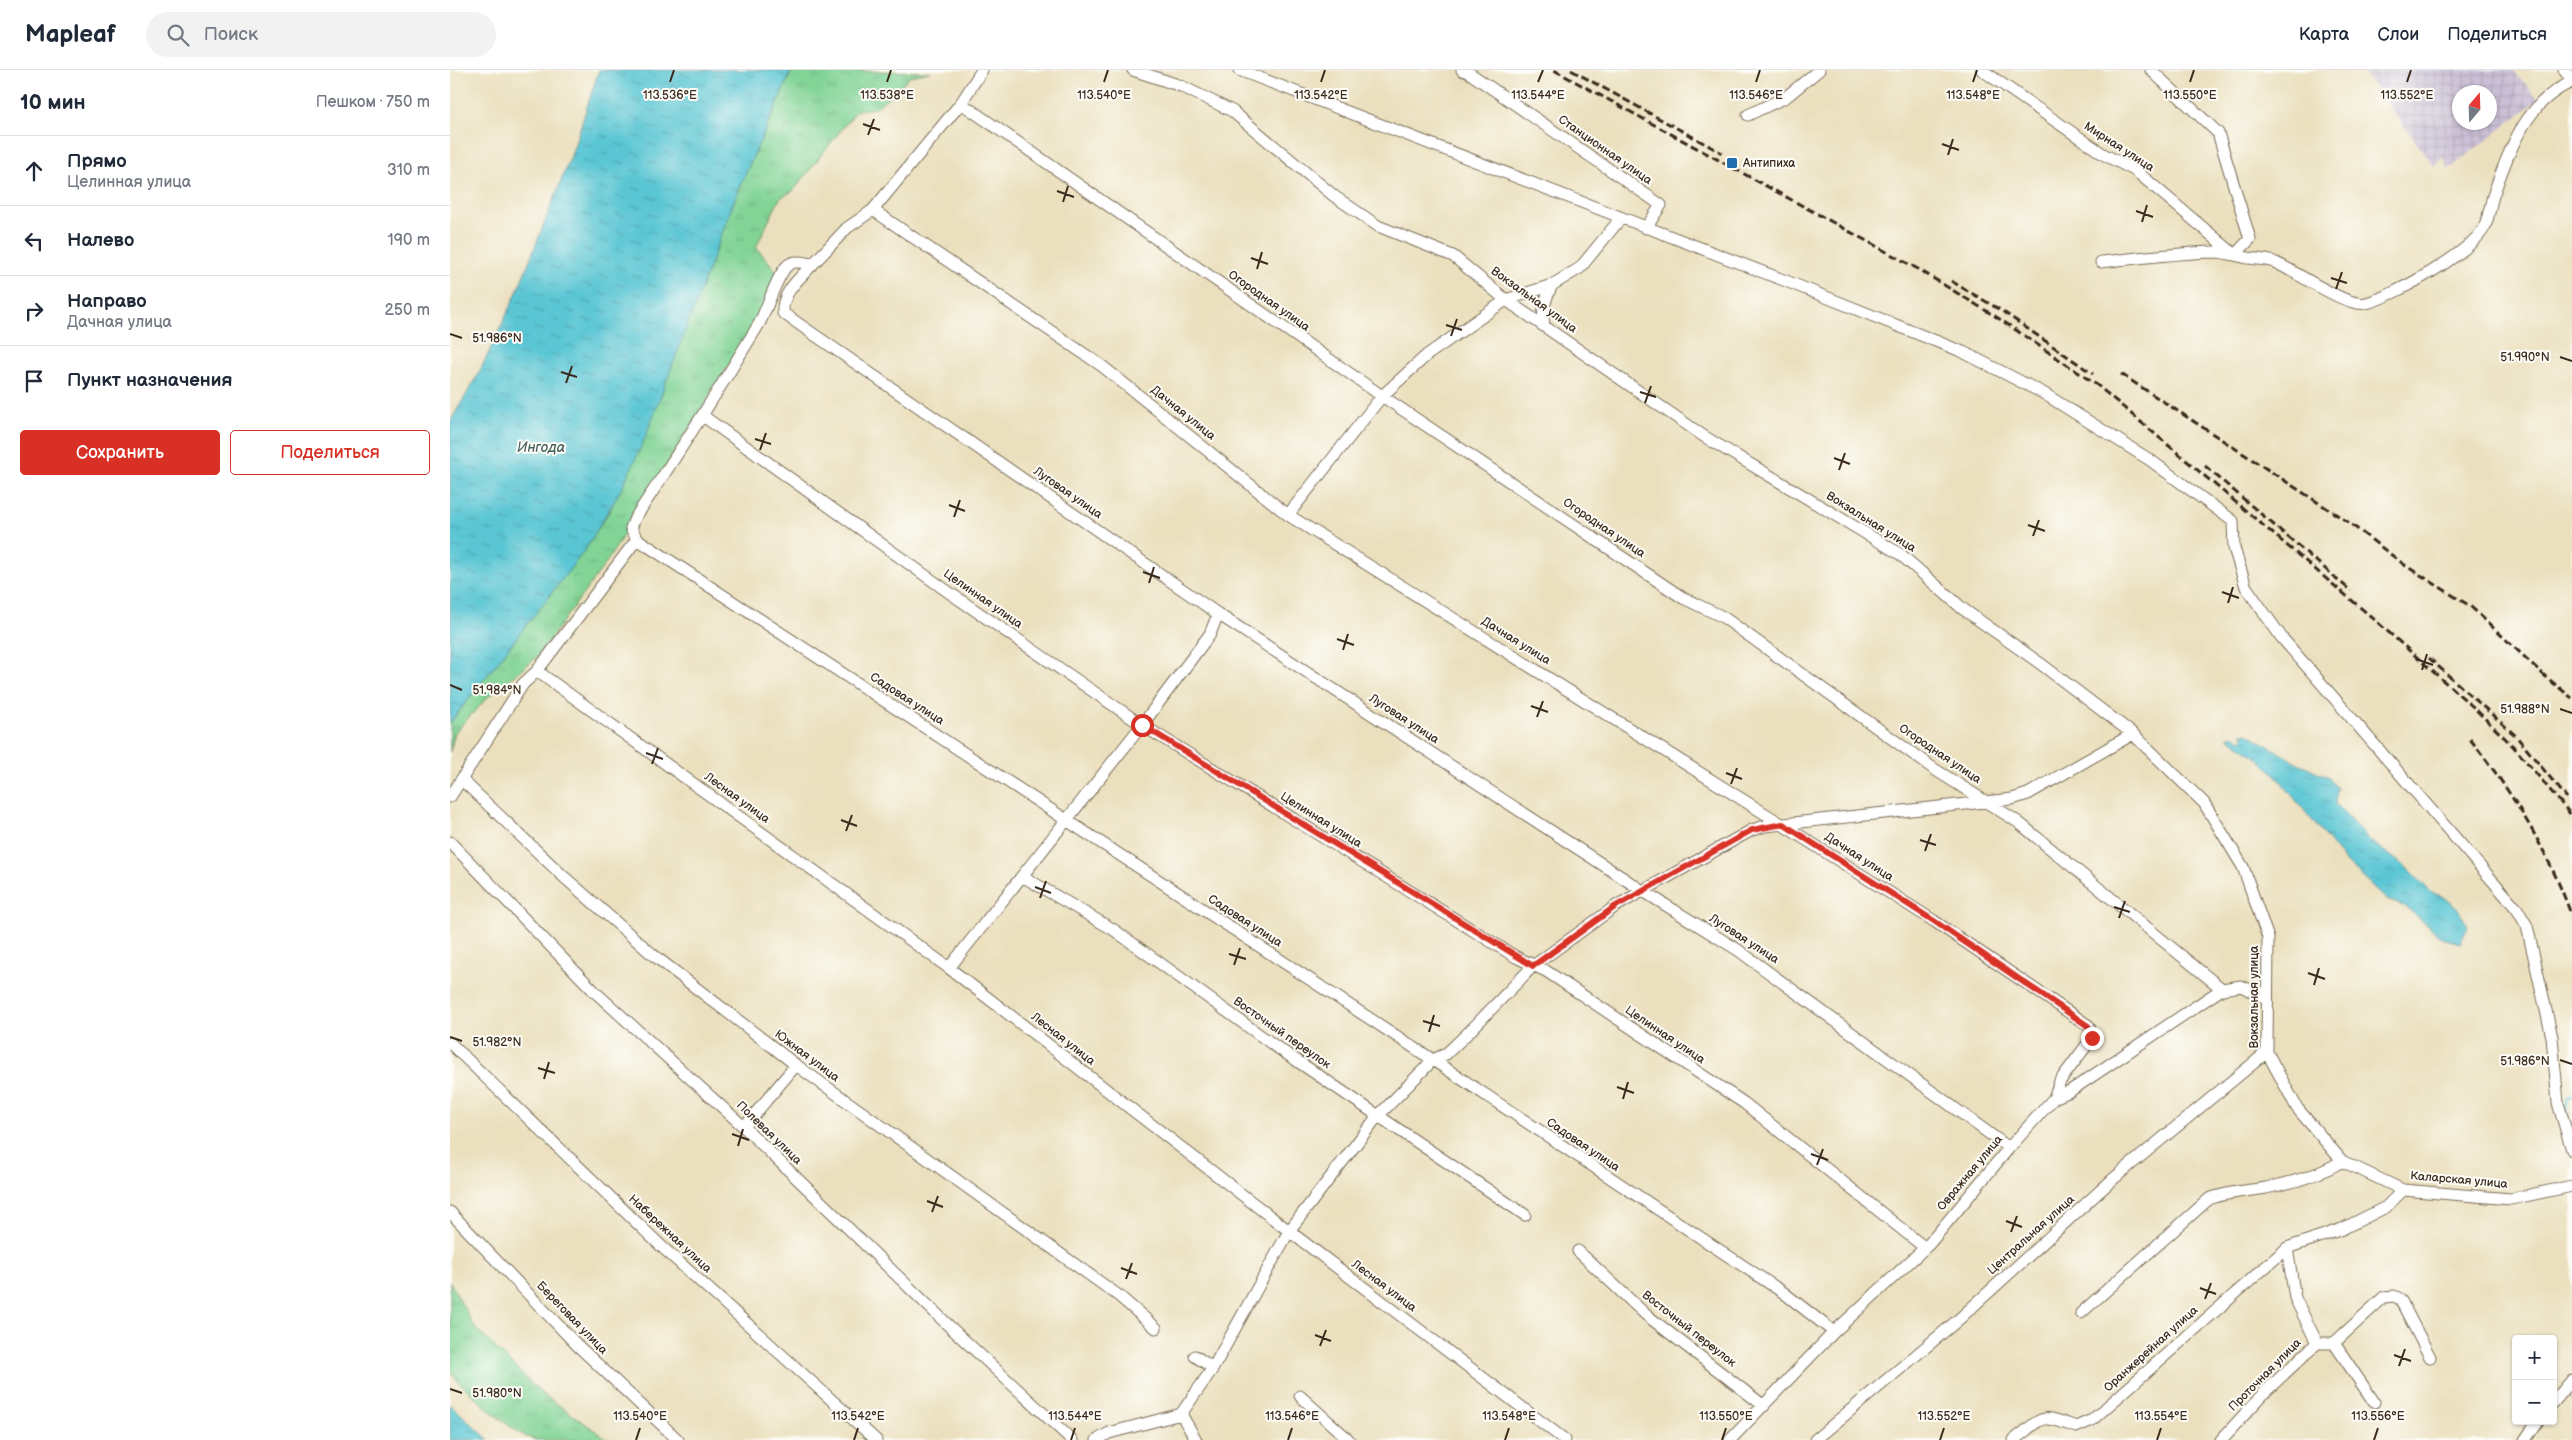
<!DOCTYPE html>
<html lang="ru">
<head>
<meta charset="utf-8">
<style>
	body { margin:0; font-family:"Balsamiq Sans",sans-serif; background:#f2f2f3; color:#1f2937 }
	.controls { position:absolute; right:15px; bottom:15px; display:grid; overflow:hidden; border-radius:5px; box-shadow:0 1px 4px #0004 }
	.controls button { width:45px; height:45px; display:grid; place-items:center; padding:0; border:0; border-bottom:1px solid #e0e1e3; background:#fff; color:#1f2937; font:25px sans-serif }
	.compass { position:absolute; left:2002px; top:15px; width:45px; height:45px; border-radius:50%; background:#fff; box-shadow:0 1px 4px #0004; rotate:19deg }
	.stop { position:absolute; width:15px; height:15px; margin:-11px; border:4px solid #d93025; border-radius:50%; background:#fff }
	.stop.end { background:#d93025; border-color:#fff; box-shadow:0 1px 5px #0008 }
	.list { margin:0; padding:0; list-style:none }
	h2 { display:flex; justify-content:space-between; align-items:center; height:65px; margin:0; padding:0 20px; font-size:21px }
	h2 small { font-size:16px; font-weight:400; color:#747a83 }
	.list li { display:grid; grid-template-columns:32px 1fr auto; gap:15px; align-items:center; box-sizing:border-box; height:70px; padding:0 20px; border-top:1px solid #e0e1e3 }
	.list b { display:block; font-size:19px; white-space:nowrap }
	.list p { margin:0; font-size:16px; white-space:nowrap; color:#747a83 }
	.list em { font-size:16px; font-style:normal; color:#747a83 }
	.actions { display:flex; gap:10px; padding:15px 20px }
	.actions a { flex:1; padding:11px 0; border:1px solid #d93025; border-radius:5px; text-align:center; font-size:18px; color:#d93025 }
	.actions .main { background:#d93025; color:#fff }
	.icon { flex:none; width:28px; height:28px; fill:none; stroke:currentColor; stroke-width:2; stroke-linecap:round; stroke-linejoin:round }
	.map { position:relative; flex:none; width:2122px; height:1370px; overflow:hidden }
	header { display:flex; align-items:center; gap:30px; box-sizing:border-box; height:70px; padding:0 25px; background:#fff; border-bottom:1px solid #e0e1e3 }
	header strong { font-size:24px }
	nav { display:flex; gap:28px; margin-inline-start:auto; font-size:18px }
	.search { width:350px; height:45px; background:#f2f2f3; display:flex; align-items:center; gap:12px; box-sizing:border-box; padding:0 18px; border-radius:28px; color:#747a83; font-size:19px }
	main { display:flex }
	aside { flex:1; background:#fff }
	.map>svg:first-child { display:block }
	.industrial { fill:url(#industrial-grid); fill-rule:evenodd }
	.grass { fill:url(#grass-tufts); stroke:#5e7f5a }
	.water { fill:url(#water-ripples); stroke:#4a7879 }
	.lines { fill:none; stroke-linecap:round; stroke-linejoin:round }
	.stream { stroke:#5ac6d4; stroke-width:3 }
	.street-casing { stroke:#796a56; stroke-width:13 }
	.street { stroke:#fff; stroke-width:11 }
	.rail { stroke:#3b2a1e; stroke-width:3; stroke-dasharray:8 4; stroke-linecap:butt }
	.route { stroke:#d93025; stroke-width:6 }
	.ticks { fill:none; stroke:#3b2a1e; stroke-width:2 }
	.poi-dot { fill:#1f6fb2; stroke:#fdfcf7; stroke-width:2 }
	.labels { text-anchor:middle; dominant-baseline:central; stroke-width:4; stroke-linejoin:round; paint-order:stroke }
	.street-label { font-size:12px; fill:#3b2a1e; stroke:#fdfcf7 }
	.poi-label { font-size:12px; fill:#3b2a1e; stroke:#fdfcf7; text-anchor:start }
	.water-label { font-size:14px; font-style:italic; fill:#46615e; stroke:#fdfcf7 }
	.ticks-label { font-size:12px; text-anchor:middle; fill:#3b2a1e; stroke:#fdfcf7; stroke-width:4; stroke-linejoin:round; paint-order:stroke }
</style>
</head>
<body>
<header>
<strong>Mapleaf</strong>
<div class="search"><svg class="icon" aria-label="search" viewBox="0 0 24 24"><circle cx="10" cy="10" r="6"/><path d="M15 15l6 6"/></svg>Поиск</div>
<nav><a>Карта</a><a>Слои</a><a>Поделиться</a></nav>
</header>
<main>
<aside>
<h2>10 мин<small>Пешком · 750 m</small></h2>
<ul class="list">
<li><svg class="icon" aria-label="ahead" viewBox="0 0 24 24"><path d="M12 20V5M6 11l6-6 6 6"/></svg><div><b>Прямо</b><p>Целинная улица</p></div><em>310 m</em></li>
<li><svg class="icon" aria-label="left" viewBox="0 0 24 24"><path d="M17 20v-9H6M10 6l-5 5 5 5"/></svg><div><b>Налево</b></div><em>190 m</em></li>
<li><svg class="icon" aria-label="right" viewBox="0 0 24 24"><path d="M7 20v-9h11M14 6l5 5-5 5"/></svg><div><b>Направо</b><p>Дачная улица</p></div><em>250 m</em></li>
<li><svg class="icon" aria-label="arrive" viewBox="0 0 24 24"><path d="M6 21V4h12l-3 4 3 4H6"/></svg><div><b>Пункт назначения</b></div></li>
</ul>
<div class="actions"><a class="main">Сохранить</a><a>Поделиться</a></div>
</aside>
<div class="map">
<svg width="2122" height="1370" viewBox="0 0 2122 1370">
	<defs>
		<pattern id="industrial-grid" width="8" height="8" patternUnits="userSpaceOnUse" patternTransform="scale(1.25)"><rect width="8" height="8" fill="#cabfd6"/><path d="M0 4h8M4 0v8" fill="none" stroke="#aea4b7"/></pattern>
		<pattern id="grass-tufts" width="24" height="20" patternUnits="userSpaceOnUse" patternTransform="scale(1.25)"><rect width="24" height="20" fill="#82d496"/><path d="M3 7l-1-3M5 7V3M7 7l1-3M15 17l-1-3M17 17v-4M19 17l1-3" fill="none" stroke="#71b681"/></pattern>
		<pattern id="water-ripples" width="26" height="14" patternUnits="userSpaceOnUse" patternTransform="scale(1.25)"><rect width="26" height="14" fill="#5ac6d4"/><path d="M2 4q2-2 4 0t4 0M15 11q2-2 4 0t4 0" fill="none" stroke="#4ca1ab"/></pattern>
	</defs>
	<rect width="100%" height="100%" fill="#fdfcf7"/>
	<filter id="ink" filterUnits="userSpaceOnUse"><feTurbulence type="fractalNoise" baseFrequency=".02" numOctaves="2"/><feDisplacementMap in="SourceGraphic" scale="10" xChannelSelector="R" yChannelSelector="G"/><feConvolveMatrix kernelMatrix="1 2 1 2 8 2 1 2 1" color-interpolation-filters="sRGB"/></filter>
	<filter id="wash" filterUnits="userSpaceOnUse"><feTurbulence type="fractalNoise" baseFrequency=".0096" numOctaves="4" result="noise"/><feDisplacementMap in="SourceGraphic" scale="20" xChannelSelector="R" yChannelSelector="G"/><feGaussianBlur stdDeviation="1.12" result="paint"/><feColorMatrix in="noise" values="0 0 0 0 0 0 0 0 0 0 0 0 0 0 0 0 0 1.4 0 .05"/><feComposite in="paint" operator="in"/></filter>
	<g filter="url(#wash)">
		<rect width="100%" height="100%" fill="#ebe0be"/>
		<!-- industrial -->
		<path class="industrial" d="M 1912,0 L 2063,0 L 2089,29 L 1998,100 L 1993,88 L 1984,96 ZM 2010,22 L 2040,22 L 2040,52 L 2010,52 Z"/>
		<!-- grass -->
		<path class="grass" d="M 342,0 L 480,2 L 461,6 L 426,38 L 407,40 L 343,121 L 330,128 L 306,177 L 330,205 L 319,230 L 158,490 L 86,588 L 40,625 L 5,662 L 0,682 L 0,653 L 135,480 L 160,440 L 241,246 L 289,118 Z
			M 0,1212 L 25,1258 L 91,1323 L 159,1370 C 141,1370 103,1370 86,1370 C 63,1365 16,1320 0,1302 Z"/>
		<!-- water -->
		<path class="water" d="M 149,0 L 342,0 L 289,118 L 195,368 L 172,418 L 135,480 L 0,653 L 0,352 L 30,301 L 67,222 L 121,86 Z
			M 1791,663 L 1797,663 L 1840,689 L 1878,707 L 1887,718 L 1885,734 L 1920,771 L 1955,796 L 1982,823 L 1992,826 L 2009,840 L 2018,857 L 2010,873 L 1992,868 L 1956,837 L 1937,830 L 1893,789 L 1829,709 L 1808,688 L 1778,667 L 1783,665 L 1791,670 L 1795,666 Z
			M 0,1334 L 39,1370 L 0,1370 Z"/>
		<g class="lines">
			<!-- stream -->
			<path class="stream" d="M 2117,1047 L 2117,1028 L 2122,1026"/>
		</g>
	</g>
	<g filter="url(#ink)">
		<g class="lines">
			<!-- street casing -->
			<g class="street-casing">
				<path id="street" d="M 683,0 L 731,16 L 782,41 L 884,126 L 928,156 L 1003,186 L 1056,230 L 1255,367 L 1450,484 L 1513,539 L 1591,594 L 1683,664 L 1754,733 L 1793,797 L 1818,868 L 1817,982 L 1847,1038 L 1892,1091 L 1953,1120 L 2061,1129 L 2122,1116
					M 789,0 L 1336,211 L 1513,282 L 1593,323 L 1700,390 L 1783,451 L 1784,478 L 1796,517 L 1832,568 L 2067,839 L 2077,856 L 2102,967 L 2108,1033 L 2122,1080
					M 1012,0 L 1018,2 L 1211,135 L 1196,158
					M 1532,0 L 1653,84 L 1686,101 L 1785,185 L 1800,169 L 1768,63 L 1701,0
					M 2114,0 L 2122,10
					M 511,33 L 932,326 L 1233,528 L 1273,547 L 1484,699 L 1568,752 L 1772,919
					M 1298,45 L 1336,27 L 1369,0
					M 423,140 L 652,296 L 838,445 L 1333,755 L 1484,851 L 1639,956 L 1642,968 L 1610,1011 L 1604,1028
					M 1651,192 C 1688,188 1727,183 1764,182 C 1775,182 1787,186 1798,188 C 1806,189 1816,189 1824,192 C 1846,201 1897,238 1916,233 C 1943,227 2024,181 2035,156 C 2039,146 2040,136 2043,126 C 2058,82 2076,31 2122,12
					M 363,194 C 350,208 331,223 333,243 L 768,544 L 1193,821 L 1288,880 L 1559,1078
					M 1094,256 C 1092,239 1095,230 1102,215
					M 253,346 L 497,521 L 692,655 L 1066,887 L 1096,901 L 1294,1033 L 1474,1177
					M 838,445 L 932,326 L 977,285 L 1056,230 L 1102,215 L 1130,198 L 1171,148
					M 187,469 L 983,990 L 1334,1223 L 1384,1262
					M 87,601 L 499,898 L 839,1161 L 1115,1370
					M 12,710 L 114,807 L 202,884 L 346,995 L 669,1226 L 706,1258
					M 0,727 L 73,614 L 87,601 L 187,469 L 181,458 L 185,448 C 228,384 269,320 309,254 C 317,239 327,205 337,196 C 344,189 354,193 363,194 L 397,158 L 423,140 L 511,33 L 532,0
					M 0,772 L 145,922 L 294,1057 L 499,1256 L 622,1370
					M 572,806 L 664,860 L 825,976 L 1075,1145
					M 499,898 L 692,655 L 760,564 L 768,544
					M 0,973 L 211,1176 L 426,1370
					M 294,1057 L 346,995
					M 0,1142 L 127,1275 L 228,1370
					M 1837,1178 L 1845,1228 L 1867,1273
					M 1128,1181 L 1195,1244 L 1314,1336
					M 1631,1243 L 1759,1129 C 1777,1122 1797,1121 1816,1118 C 1841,1113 1870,1105 1892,1091
					M 1884,1273 L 1924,1332
					M 745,1286 L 763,1298
					M 850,1326 L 899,1370
					M 2103,1333 L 2122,1310
					M 731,1344 L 763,1298 L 839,1161 L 927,1047 L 983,990 L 996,984 L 1018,963 L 1083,896 L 1166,836 L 1302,760 L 1315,756 L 1562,729 L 1578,724 L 1683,664
					M 731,1344 L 746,1370
					M 647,1370 L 659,1363 L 731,1344
					M 1280,1370 L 1384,1262 L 1479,1174 L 1559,1078 L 1604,1028 L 1620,1021 L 1772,919 L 1791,916 L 1817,928
					M 1365,1370 L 1508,1250 L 1662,1110 L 1817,982
					M 1564,1370 C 1595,1346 1589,1343 1626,1357 L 1642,1350 L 1837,1178 L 1892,1159 L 1936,1137 L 1953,1120
					M 1771,1370 L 1817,1320 L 1867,1273 L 1884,1273 L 1934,1227 L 1944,1226 L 1950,1229 L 1980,1287
					M 2075,1370 L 2088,1351"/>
			</g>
			<!-- street -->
			<use href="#street" class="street"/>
			<!-- rail -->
			<path class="rail" d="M 1104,0 L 1468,199 L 1548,248 L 1647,315 L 1918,544 L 2022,636 L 2063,676 L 2122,746
				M 1121,0 L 1272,83
				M 1501,211 L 1552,241 L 1643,304
				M 1671,304 L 1898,452 L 1956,496 L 2020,536 L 2096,607 L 2122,628
				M 1755,396 L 1901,521
				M 1979,588 L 2066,666 L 2117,728
				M 2020,669 C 2063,723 2099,782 2122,847"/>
		</g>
	</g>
	<g class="lines" filter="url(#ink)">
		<!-- route -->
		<path class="route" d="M 692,655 L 1083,896 L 1166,836 L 1302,760 L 1333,754 L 1484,851 L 1638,956 L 1642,968"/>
	</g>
	<!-- ticks -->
	<path class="ticks" d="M 220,12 L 224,0M 437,12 L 441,0M 654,12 L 658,0M 871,12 L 875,0M 1088,12 L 1093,0M 1306,12 L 1310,0M 1523,12 L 1527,0M 1740,12 L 1744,0M 1957,12 L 1961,0M 413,54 L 430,60M 418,65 L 424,49M 1492,74 L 1509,80M 1498,85 L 1503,69M 607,121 L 624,127M 613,132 L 618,116M 1686,141 L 1703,147M 1692,152 L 1697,135M 801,188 L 818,194M 807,199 L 812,182M 1881,208 L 1897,213M 1886,219 L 1892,202M 996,255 L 1012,260M 0,264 L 12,268M 1001,266 L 1007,249M 2110,287 L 2122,291M 111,302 L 127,307M 116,313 L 122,296M 1190,322 L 1206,327M 1195,333 L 1201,316M 305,369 L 321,374M 310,380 L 316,363M 1384,388 L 1400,394M 1389,400 L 1395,383M 499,435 L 515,441M 504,447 L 510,430M 1578,455 L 1595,461M 1583,466 L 1589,450M 693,502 L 710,508M 699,513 L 704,497M 1772,522 L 1789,528M 1778,533 L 1783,517M 887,569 L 904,575M 893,580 L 898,564M 1966,589 L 1983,595M 1972,600 L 1977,584M 0,615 L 12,620M 1081,636 L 1098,642M 2110,639 L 2122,643M 1087,647 L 1093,631M 196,683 L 213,689M 202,694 L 208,678M 1276,703 L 1292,709M 1281,714 L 1287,698M 391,750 L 407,756M 396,761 L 402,745M 1470,770 L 1486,775M 1475,781 L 1481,764M 585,817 L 601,823M 590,828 L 596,811M 1664,837 L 1680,842M 1669,848 L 1675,831M 779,884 L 796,889M 784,895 L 790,878M 1858,903 L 1875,909M 1864,915 L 1869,898M 973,951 L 990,956M 979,962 L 984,945M 0,967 L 12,971M 2110,990 L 2122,994M 88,998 L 105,1003M 94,1009 L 99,992M 1167,1017 L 1184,1023M 1173,1029 L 1178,1012M 282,1064 L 299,1070M 288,1076 L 293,1059M 1361,1084 L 1378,1090M 1367,1095 L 1373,1079M 477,1131 L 493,1137M 482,1142 L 488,1126M 1556,1151 L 1572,1157M 1561,1162 L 1567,1146M 671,1198 L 687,1204M 676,1209 L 682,1193M 1750,1218 L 1766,1224M 1755,1229 L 1761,1213M 865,1265 L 881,1271M 870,1276 L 876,1260M 1944,1285 L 1961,1291M 1949,1296 L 1955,1279M 0,1319 L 12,1323M 186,1370 L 190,1358M 404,1370 L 408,1358M 621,1370 L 625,1358M 838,1370 L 842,1358M 1055,1370 L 1059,1358M 1272,1370 L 1276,1358M 1490,1370 L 1494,1358M 1707,1370 L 1711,1358M 1924,1370 L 1928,1358"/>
	<!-- markers -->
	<rect class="poi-dot" x="1276" y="87" width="12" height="12" rx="2.5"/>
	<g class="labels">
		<!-- street labels -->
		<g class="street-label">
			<text transform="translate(1669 77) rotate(33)">Мирная улица</text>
			<text transform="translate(1155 80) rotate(35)">Станционная улица</text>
			<text transform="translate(1084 230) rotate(36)">Вокзальная улица</text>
			<text transform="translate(819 231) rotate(35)">Огородная улица</text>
			<text transform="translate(733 343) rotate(39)">Дачная улица</text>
			<text transform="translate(618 423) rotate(35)">Луговая улица</text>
			<text transform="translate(1421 452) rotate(32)">Вокзальная улица</text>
			<text transform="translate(1154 458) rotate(34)">Огородная улица</text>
			<text transform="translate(533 529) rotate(35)">Целинная улица</text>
			<text transform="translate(1066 571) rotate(32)">Дачная улица</text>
			<text transform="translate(457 629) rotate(33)">Садовая улица</text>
			<text transform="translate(954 649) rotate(33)">Луговая улица</text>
			<text transform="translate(1490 684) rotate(34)">Огородная улица</text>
			<text transform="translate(287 728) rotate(36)">Лесная улица</text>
			<text transform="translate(871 750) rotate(32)">Целинная улица</text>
			<text transform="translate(1409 787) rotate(33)">Дачная улица</text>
			<text transform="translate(795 851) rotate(33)">Садовая улица</text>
			<text transform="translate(1294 869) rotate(33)">Луговая улица</text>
			<text transform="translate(1804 927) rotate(-90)">Вокзальная улица</text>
			<text transform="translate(832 963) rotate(35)">Восточный переулок</text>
			<text transform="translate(1215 965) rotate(34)">Целинная улица</text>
			<text transform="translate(613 969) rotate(38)">Лесная улица</text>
			<text transform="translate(357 986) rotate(37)">Южная улица</text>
			<text transform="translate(319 1063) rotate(44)">Полевая улица</text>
			<text transform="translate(1133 1075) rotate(34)">Садовая улица</text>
			<text transform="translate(1520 1103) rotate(-50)">Овражная улица</text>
			<text transform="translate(2009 1110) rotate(5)">Каларская улица</text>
			<text transform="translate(220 1164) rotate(43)">Набережная улица</text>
			<text transform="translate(1581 1165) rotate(-42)">Центральная улица</text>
			<text transform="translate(934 1216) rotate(37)">Лесная улица</text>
			<text transform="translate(122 1248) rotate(46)">Береговая улица</text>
			<text transform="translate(1239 1259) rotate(38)">Восточный переулок</text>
			<text transform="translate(1701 1279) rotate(-42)">Оранжерейная улица</text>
			<text transform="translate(1815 1305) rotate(-45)">Проточная улица</text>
		</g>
		<!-- poi labels -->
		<g class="poi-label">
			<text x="1293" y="93">Антипиха</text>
		</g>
		<!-- water labels -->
		<g class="water-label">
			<text x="91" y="377">Ингода</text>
		</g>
	</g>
	<g class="ticks-label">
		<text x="220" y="29">113.536°E</text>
		<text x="437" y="29">113.538°E</text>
		<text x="654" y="29">113.540°E</text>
		<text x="871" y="29">113.542°E</text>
		<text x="1088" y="29">113.544°E</text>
		<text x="1306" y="29">113.546°E</text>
		<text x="1523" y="29">113.548°E</text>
		<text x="1740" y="29">113.550°E</text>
		<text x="1957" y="29">113.552°E</text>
		<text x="47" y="272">51.986°N</text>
		<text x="2075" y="291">51.990°N</text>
		<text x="47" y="624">51.984°N</text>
		<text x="2075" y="643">51.988°N</text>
		<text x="47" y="976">51.982°N</text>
		<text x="2075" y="995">51.986°N</text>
		<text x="47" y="1327">51.980°N</text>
		<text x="190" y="1350">113.540°E</text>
		<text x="408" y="1350">113.542°E</text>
		<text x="625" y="1350">113.544°E</text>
		<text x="842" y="1350">113.546°E</text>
		<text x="1059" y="1350">113.548°E</text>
		<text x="1276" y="1350">113.550°E</text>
		<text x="1494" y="1350">113.552°E</text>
		<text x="1711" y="1350">113.554°E</text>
		<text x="1928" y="1350">113.556°E</text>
	</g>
</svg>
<div class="controls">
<button>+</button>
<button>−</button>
</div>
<svg class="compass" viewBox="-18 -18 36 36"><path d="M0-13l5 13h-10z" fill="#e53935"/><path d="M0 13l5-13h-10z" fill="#747a83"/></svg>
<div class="stop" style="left:692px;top:655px"></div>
<div class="stop end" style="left:1642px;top:968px"></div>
</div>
</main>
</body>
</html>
